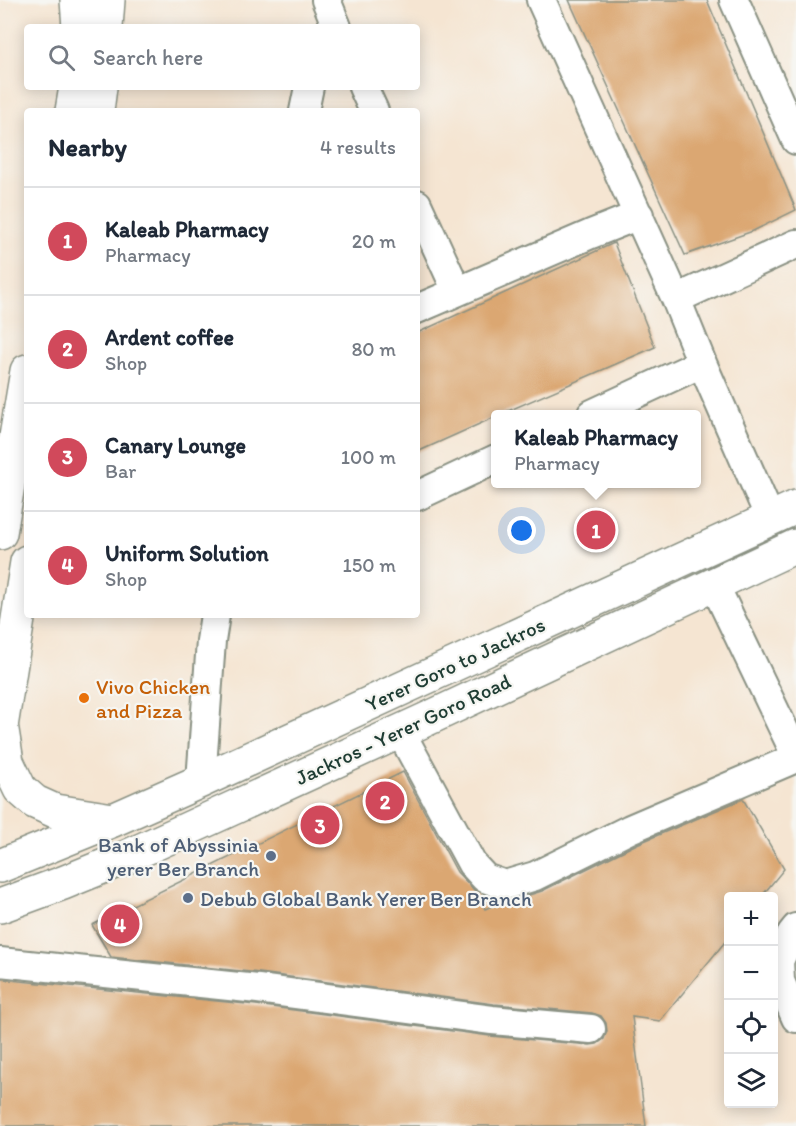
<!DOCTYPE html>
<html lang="en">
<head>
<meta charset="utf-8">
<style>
	body { margin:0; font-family:Itim,sans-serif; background:#f6f6f7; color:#1f2937 }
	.controls { position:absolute; right:18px; bottom:18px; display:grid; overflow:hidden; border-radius:6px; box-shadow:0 3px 15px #0003 }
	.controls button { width:54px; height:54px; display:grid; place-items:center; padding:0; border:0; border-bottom:2px solid #e0e1e3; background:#fff; color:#1f2937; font:30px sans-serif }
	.you { position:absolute; left:522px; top:531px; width:21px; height:21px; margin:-15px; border:4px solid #fff; border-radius:50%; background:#1a73e8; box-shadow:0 0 0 9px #1a73e833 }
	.badge { display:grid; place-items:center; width:39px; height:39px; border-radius:50%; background:#d1495b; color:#fff; font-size:20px; font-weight:700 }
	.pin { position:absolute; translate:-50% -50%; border:3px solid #fff; box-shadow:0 2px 6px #0006 }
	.popup { position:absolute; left:491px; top:410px; width:210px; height:78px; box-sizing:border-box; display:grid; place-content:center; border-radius:6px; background:#fff; filter:drop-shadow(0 2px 4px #0005); font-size:20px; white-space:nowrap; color:#747a83 }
	.popup b { font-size:22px; color:#1f2937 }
	.popup::after { content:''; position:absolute; left:50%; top:100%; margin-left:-12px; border:12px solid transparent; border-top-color:#fff }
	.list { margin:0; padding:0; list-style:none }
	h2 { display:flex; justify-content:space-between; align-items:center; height:78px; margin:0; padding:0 24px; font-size:26px }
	h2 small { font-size:20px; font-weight:400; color:#747a83 }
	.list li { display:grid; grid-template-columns:39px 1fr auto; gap:18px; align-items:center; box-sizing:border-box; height:108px; padding:0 24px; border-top:2px solid #e0e1e3 }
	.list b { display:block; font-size:22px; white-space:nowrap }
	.list p { margin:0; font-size:20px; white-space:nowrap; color:#747a83 }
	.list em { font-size:20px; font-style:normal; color:#747a83 }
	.icon { flex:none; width:33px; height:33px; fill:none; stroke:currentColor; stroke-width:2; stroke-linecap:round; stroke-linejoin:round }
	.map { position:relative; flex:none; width:796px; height:1126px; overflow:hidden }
	.search { position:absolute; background:#fff; box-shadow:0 3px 15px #0003; left:24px; top:24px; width:396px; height:66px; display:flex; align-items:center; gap:15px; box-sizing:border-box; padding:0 21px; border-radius:6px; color:#747a83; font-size:22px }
	.panel { position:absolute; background:#fff; box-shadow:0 3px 15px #0003; left:24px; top:108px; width:396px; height:510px; border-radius:6px }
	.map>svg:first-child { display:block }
	.building { fill:#dba772 }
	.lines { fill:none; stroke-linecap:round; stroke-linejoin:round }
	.street-casing { stroke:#8a9183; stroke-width:32 }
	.primary-casing { stroke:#8a9183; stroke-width:36 }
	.street { stroke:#fff; stroke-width:28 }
	.primary { stroke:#fff; stroke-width:33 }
	.food-dot { fill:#e8710a; stroke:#f6f6f2; stroke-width:2 }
	.service-dot { fill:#5c6f8a; stroke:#f6f6f2; stroke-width:2 }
	.labels { text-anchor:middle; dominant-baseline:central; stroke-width:4.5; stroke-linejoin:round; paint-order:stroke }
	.street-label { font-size:21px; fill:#1f3d34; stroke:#f6f6f2 }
	.food-label { font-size:21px; fill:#c56008; stroke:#f6f6f2; text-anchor:start }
	.service-label { font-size:21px; fill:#4e5e75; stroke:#f6f6f2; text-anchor:end }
</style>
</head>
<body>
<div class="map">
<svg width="796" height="1126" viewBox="0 0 796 1126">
	<rect width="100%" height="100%" fill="#f6f6f2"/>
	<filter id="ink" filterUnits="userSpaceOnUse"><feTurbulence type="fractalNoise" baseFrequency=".0167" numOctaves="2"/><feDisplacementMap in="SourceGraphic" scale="12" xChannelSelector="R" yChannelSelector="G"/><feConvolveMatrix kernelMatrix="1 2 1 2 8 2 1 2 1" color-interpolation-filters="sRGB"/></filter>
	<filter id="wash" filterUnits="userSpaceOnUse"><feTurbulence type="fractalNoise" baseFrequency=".008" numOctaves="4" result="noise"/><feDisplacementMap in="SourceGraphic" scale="24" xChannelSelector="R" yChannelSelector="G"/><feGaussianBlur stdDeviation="1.35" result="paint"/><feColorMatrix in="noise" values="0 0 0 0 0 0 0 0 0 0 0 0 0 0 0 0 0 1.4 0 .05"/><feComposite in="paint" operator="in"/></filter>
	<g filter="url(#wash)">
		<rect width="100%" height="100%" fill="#f5e5d2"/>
		<g id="blocks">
			<!-- building -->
			<path class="building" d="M 569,0 L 707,0 L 796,210 L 753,231 L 685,255 Z
				M 614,243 L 655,347 L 501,414 L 495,414 L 495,417 L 417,452 L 417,333 Z
				M 403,772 L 457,872 L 474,890 L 485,909 L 504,901 L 510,901 L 542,891 L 637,844 L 743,799 L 784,869 L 761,897 L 729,897 L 729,937 L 660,1021 L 632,1017 L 646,1126 L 0,1126 L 0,979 L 256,1005 L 490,1036 L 590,1045 L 597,1044 L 604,1039 L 607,1031 L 606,1023 L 601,1016 L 592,1013 L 494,1004 L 260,973 L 111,957 L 92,925 Z"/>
		</g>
	</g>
	<g filter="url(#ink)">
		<use href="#blocks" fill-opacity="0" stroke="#8a9183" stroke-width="1.5"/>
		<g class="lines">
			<!-- street casing -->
			<g class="street-casing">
				<path id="street" d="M 326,0 L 337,27
					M 541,0 L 676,299 L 702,363 L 770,518
					M 734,0 L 796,140
					M 363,87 L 374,111
					M 304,111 L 309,87
					M 417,204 L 457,291
					M 676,299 L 796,244
					M 417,309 L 591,234 L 639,215
					M 592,414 L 702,363
					M 417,496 L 496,459
					M 714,584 L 796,755
					M 400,731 L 472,864 L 485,878 L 505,885 L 535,876 L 630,829 L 796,758
					M 201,781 L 211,641 L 215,615
					M 796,928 L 792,933 L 779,961 L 780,981 L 796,1018
					M 0,962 L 258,989 L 492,1020 L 591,1029"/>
			</g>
			<!-- primary casing -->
			<g class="primary-casing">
				<path id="primary" d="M 77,0 L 79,27
					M 106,27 L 108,0
					M 72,111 L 76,87
					M 97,111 L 100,87
					M 0,533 L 27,371
					M 1,724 L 7,762 L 20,789 L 35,802 L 55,811 L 113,820
					M 0,733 L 27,562
					M 0,866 L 113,820 L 201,781 L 796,507
					M 0,906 L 63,883 L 124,858 L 425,720 L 796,546"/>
			</g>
			<!-- street -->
			<use href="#street" class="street"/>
			<!-- primary -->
			<use href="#primary" class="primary"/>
		</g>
	</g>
	<!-- markers -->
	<circle class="food-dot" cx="84" cy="698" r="6"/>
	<g class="service-dot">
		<circle cx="271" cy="856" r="6"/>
		<circle cx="188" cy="898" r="6"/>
	</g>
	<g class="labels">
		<!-- street labels -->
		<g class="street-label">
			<text transform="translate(455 664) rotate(-25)">Yerer Goro to Jackros</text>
			<text transform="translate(403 729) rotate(-25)">Jackros - Yerer Goro Road</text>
		</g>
		<!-- food labels -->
		<g class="food-label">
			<text x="96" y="686">Vivo Chicken<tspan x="96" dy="24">and Pizza</tspan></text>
		</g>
		<!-- service labels -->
		<g class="service-label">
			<text x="259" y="844">Bank of Abyssinia<tspan x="259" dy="24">yerer Ber Branch</tspan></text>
			<text x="200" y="898" text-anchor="start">Debub Global Bank Yerer Ber Branch</text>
		</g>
	</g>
</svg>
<div class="controls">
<button>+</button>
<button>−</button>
<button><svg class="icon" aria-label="locate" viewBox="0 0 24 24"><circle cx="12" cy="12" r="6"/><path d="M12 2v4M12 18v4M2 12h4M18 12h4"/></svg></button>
<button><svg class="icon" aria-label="layers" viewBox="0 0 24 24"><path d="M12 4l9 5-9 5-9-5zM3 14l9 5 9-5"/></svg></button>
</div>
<div class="you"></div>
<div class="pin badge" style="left:596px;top:530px">1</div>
<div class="popup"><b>Kaleab Pharmacy</b>Pharmacy</div>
<div class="pin badge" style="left:385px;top:801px">2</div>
<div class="pin badge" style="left:320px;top:825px">3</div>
<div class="pin badge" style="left:120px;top:924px">4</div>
<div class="search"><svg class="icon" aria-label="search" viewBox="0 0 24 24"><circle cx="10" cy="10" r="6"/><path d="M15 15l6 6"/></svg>Search here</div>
<section class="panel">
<h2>Nearby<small>4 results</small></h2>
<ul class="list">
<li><span class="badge">1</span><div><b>Kaleab Pharmacy</b><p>Pharmacy</p></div><em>20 m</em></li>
<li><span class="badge">2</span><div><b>Ardent coffee</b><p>Shop</p></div><em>80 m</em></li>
<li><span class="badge">3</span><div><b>Canary Lounge</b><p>Bar</p></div><em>100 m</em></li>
<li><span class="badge">4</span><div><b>Uniform Solution</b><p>Shop</p></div><em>150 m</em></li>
</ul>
</section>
</div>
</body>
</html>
